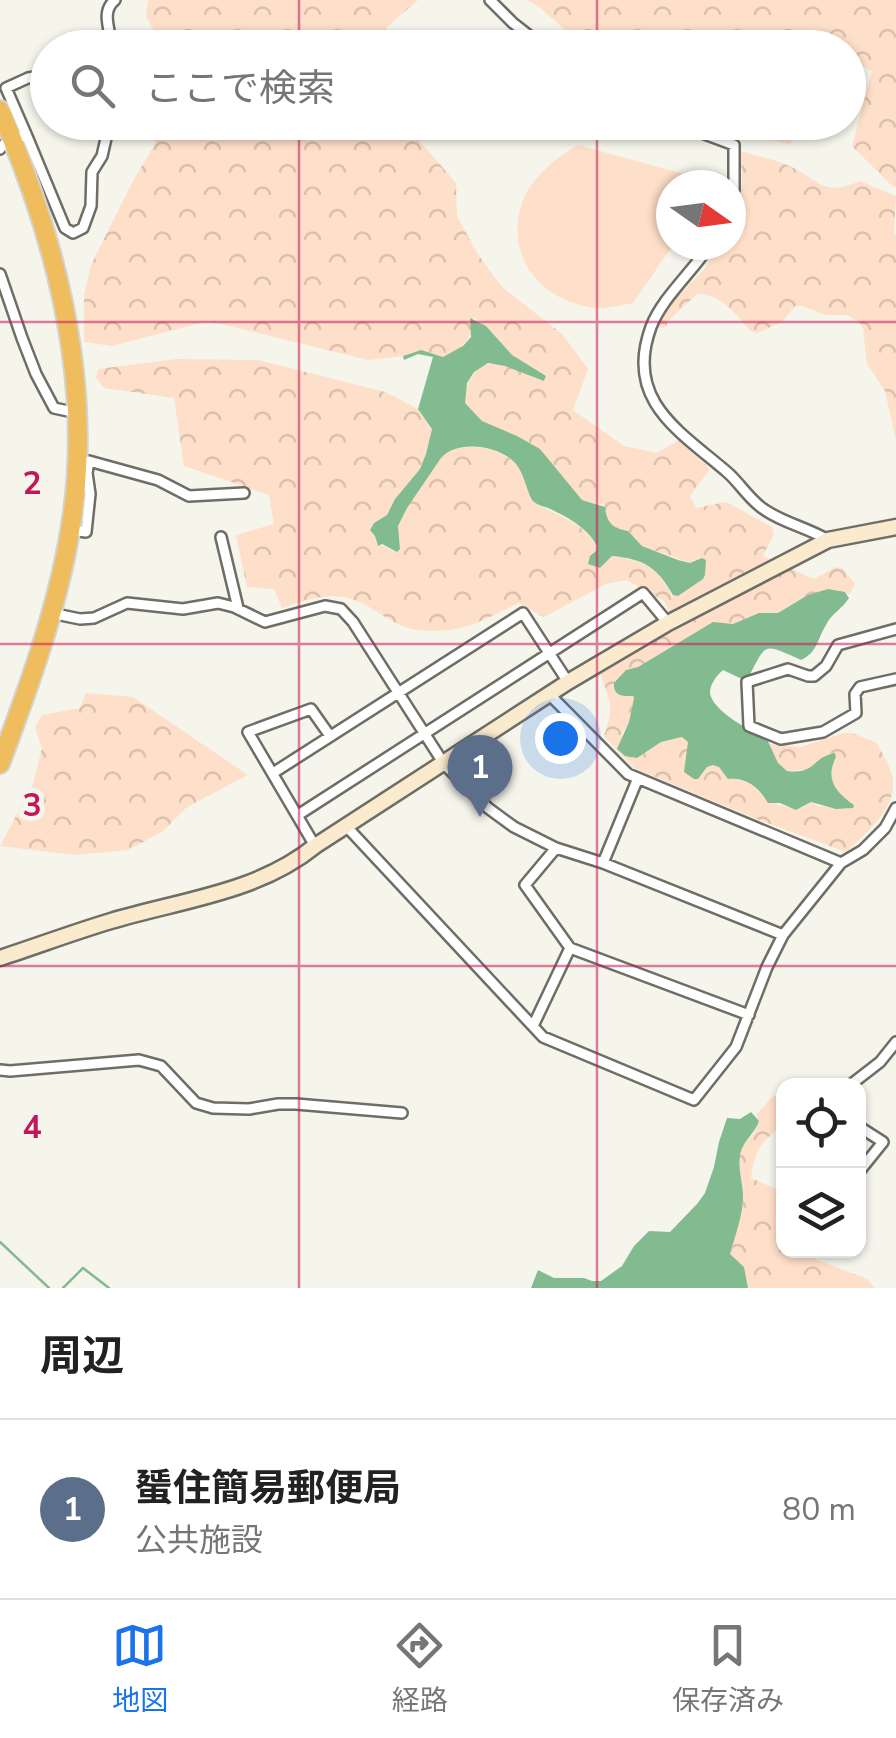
<!DOCTYPE html>
<html lang="ja">
<head>
<meta charset="utf-8">
<style>
	body { margin:0; font-family:"Nunito Sans","Noto Sans JP",sans-serif; background:#f2f2f2; color:#222 }
	.controls { position:absolute; right:30px; bottom:30px; display:grid; overflow:hidden; border-radius:20px; box-shadow:0 2px 8px #0004 }
	.controls button { width:90px; height:90px; display:grid; place-items:center; padding:0; border:0; border-bottom:2px solid #e0e0e0; background:#fff; color:#222; font:50px sans-serif }
	.compass { position:absolute; left:656px; top:170px; width:90px; height:90px; border-radius:50%; background:#fff; box-shadow:0 2px 8px #0004; rotate:104deg }
	.you { position:absolute; left:560px; top:738px; width:35px; height:35px; margin:-25px; border:8px solid #fff; border-radius:50%; background:#1a73e8; box-shadow:0 0 0 15px #1a73e833 }
	.badge { display:grid; place-items:center; width:65px; height:65px; border-radius:50%; background:#1a73e8; color:#fff; font-size:32px; font-weight:700 }
	.pin { position:absolute; translate:-50% -82px; filter:drop-shadow(0 2px 5px #0008) }
	.pin::after { content:''; position:absolute; top:52px; width:35px; height:30px; background:inherit; clip-path:polygon(0 0,100% 0,50% 100%) }
	.list { margin:0; padding:0; list-style:none }
	h2 { display:flex; justify-content:space-between; align-items:center; height:130px; margin:0; padding:0 40px; font-size:42px }
	h2 small { font-size:32px; font-weight:400; color:#767676 }
	.list li { display:grid; grid-template-columns:65px 1fr auto; gap:30px; align-items:center; box-sizing:border-box; height:180px; padding:0 40px; border-top:2px solid #e0e0e0 }
	.list b { display:block; font-size:38px; white-space:nowrap }
	.list p { margin:0; font-size:32px; white-space:nowrap; color:#767676 }
	.list em { font-size:32px; font-style:normal; color:#767676 }
	.icon { flex:none; width:55px; height:55px; fill:none; stroke:currentColor; stroke-width:2; stroke-linecap:round; stroke-linejoin:round }
	.map { position:relative; flex:none; width:896px; height:1288px; overflow:hidden }
	.search { position:absolute; background:#fff; box-shadow:0 2px 8px #0004; left:30px; right:30px; top:30px; height:110px; display:flex; align-items:center; gap:25px; box-sizing:border-box; padding:0 35px; border-radius:55px; color:#767676; font-size:38px }
	.sheet { height:310px; background:#fff }
	nav { display:flex; justify-content:space-around; align-items:center; box-sizing:border-box; height:140px; border-top:2px solid #e0e0e0; background:#fff; font-size:28px; color:#767676 }
	nav a { display:grid; justify-items:center; gap:5px }
	nav .on { color:#1a73e8 }
	.map>svg:first-child { display:block }
	.forest { fill:url(#forest-crowns) }
	.garden { fill:#fedfc9 }
	.water { fill:#82bb90 }
	.lines { fill:none; stroke-linecap:round; stroke-linejoin:round }
	.stream { stroke:#82bb90; stroke-width:2.5 }
	.street-casing { stroke:#6e6e66; stroke-width:14 }
	.secondary-casing { stroke:#6e6e66; stroke-width:19 }
	.highway-casing { stroke:#d3d3d2; stroke-width:22 }
	.street { stroke:#fff; stroke-width:9 }
	.secondary { stroke:#faebcf; stroke-width:14 }
	.highway { stroke:#efbd5e; stroke-width:18 }
	.grid { fill:none; stroke:#c2185b; stroke-width:2.5; stroke-opacity:0.55 }
	.grid-label { font-size:32px; text-anchor:middle; font-weight:bold; fill:#c2185b; stroke:#f5f5ec; stroke-width:10; stroke-linejoin:round; paint-order:stroke }
</style>
</head>
<body>
<div class="map">
<svg width="896" height="1288" viewBox="0 0 896 1288">
	<defs>
		<pattern id="forest-crowns" width="20" height="18" patternUnits="userSpaceOnUse" patternTransform="scale(2.5)"><rect width="20" height="18" fill="#fedfc9"/><path d="M2 6a3 3 0 1 1 6 0M12 15a3 3 0 1 1 6 0" fill="none" stroke="#dac0ad"/></pattern>
	</defs>
	<rect width="100%" height="100%" fill="#f5f5ec"/>
	<!-- forest -->
	<path class="forest" d="M 148,0 L 418,0 L 386,28 L 381,48 L 163,47 L 146,16 Z
		M 527,0 L 896,0 L 896,187 L 893,187 L 852,146 L 872,71 L 849,58 L 848,48 L 829,47 L 814,39 L 812,48 L 585,47 L 539,7 Z
		M 135,123 L 404,123 L 456,183 L 457,216 L 477,253 L 501,286 L 563,335 L 588,369 L 573,410 L 624,446 L 657,453 L 679,440 L 710,469 L 690,496 L 696,508 L 726,502 L 772,527 L 774,534 L 763,556 L 814,579 L 836,567 L 842,568 L 855,584 L 849,595 L 845,592 L 795,603 L 778,613 L 759,613 L 734,624 L 713,623 L 638,667 L 626,671 L 613,688 L 616,694 L 633,696 L 634,698 L 629,722 L 621,735 L 642,755 L 661,742 L 682,737 L 688,742 L 703,774 L 707,767 L 713,764 L 719,767 L 728,779 C 752,777 753,790 769,801 C 777,806 791,807 801,808 L 811,802 L 818,806 L 847,809 L 854,805 C 835,792 825,778 836,757 L 831,753 L 807,770 L 787,771 L 778,763 L 769,744 L 801,747 L 844,733 L 852,733 L 877,743 C 882,754 892,768 893,780 C 896,810 865,834 846,852 L 754,818 L 634,768 L 604,736 C 614,708 611,701 600,674 L 677,628 L 664,601 L 627,580 L 606,584 L 544,617 L 519,603 C 487,618 467,632 430,631 C 393,631 382,609 351,599 C 329,591 303,601 282,608 L 274,589 L 247,587 L 236,535 L 274,524 L 269,495 L 184,466 L 174,398 L 104,388 L 96,378 L 98,369 L 177,359 L 258,360 L 385,392 L 418,409 L 432,429 L 426,454 L 420,469 L 395,499 L 387,515 L 374,523 L 370,529 L 375,536 L 376,543 L 397,552 L 400,548 L 398,526 L 407,508 L 441,458 C 458,439 503,446 518,467 C 525,477 528,496 534,501 C 554,516 583,521 597,546 L 588,564 L 601,568 L 612,556 C 643,560 657,567 672,595 L 697,581 L 695,560 L 690,563 L 642,546 L 632,536 L 615,529 L 609,523 L 603,505 L 582,500 L 526,442 L 482,421 L 465,403 C 465,383 473,364 496,363 L 546,380 L 546,376 C 534,368 520,363 510,354 C 498,341 489,328 474,318 C 471,341 464,347 444,357 L 416,351 L 403,356 L 368,360 L 209,321 L 112,346 L 84,342 L 84,296 L 91,265 L 133,181 L 156,142 Z
		M 711,123 L 801,123 L 790,144 L 723,130 Z
		M 741,151 C 756,156 772,159 787,165 C 820,179 821,198 860,181 L 896,196 L 894,233 L 896,236 L 896,440 L 885,391 L 867,364 L 863,328 L 859,322 L 847,315 L 826,315 L 802,306 L 795,306 L 782,322 L 757,333 L 751,331 C 735,314 721,293 697,294 L 668,321 L 666,327 L 657,328 L 667,308 L 705,268 L 718,245 L 731,245 L 731,223 L 742,184 Z
		M 86,693 L 133,697 L 248,775 L 187,807 L 162,832 L 128,850 L 74,855 L 0,846 L 33,784 L 42,748 L 35,727 L 42,715 L 80,708 Z
		M 774,1095 L 783,1102 L 783,1125 C 762,1140 754,1151 751,1178 L 783,1192 L 784,1250 L 814,1251 L 815,1259 L 867,1279 L 875,1288 L 748,1288 L 744,1267 L 730,1254 L 743,1204 L 739,1175 L 740,1156 L 742,1147 L 754,1133 L 759,1121 L 756,1115 Z"/>
	<!-- garden -->
	<path class="garden" d="M 578,145 L 688,175 L 692,185 L 671,185 L 671,245 L 673,245 L 633,303 C 620,305 606,309 594,308 C 539,300 503,255 523,200 C 532,177 557,157 578,145 Z"/>
	<!-- water -->
	<path class="water" d="M 470,318 L 486,326 L 512,355 L 546,376 L 544,381 L 505,366 L 488,363 L 474,372 L 467,383 L 465,403 L 482,421 L 517,436 L 540,449 L 582,500 L 605,507 C 607,524 613,528 628,531 L 642,546 L 678,560 L 690,563 L 702,558 L 706,560 L 705,575 L 703,579 L 678,596 L 673,595 C 657,567 644,559 612,556 L 600,568 L 588,564 L 590,556 L 596,551 L 597,546 C 588,528 566,516 548,508 C 543,506 538,505 534,502 C 527,496 525,471 513,461 C 496,445 457,440 441,458 L 407,508 L 398,526 L 400,549 L 397,552 L 382,544 L 378,546 L 375,536 L 370,530 L 374,523 L 387,515 L 395,499 L 420,469 L 426,454 L 432,429 L 418,409 L 433,357 L 418,354 L 404,360 L 403,356 L 421,350 L 443,357 L 463,346 L 471,337 Z
		M 828,589 L 845,592 L 849,598 C 843,608 831,614 826,625 C 817,639 818,652 801,660 C 762,643 767,642 748,678 L 744,680 L 723,670 C 717,675 711,683 710,691 C 709,709 751,732 766,737 L 778,763 L 787,771 C 816,775 812,757 835,753 L 836,757 C 825,779 835,792 854,805 L 853,808 L 836,809 L 811,802 L 796,810 L 780,803 L 768,803 C 759,788 747,777 728,779 L 719,767 L 713,765 L 707,767 L 698,779 L 694,779 L 684,772 L 688,742 L 682,737 L 661,742 L 637,758 L 625,756 L 617,749 L 629,722 L 634,698 L 633,696 C 622,696 613,696 614,683 L 626,670 L 638,667 L 713,622 L 733,624 L 759,613 L 778,613 L 808,595 Z
		M 751,1112 L 759,1121 C 755,1134 742,1141 740,1156 C 738,1171 743,1183 743,1197 C 743,1215 735,1236 730,1254 L 744,1267 L 748,1288 L 531,1288 L 538,1270 L 554,1278 L 584,1278 L 592,1281 L 601,1281 L 622,1266 L 634,1246 L 649,1231 L 670,1232 L 697,1204 L 705,1193 L 714,1167 L 719,1142 L 727,1118 L 740,1119 Z"/>
	<g class="lines">
		<!-- stream -->
		<path class="stream" d="M 0,1242 L 49,1288
			M 63,1288 L 83,1268 L 109,1288"/>
		<!-- street casing -->
		<g class="street-casing">
			<path id="street" d="M 490,0 L 513,23 L 545,48
				M 112,48 C 111,31 100,12 115,0
				M 672,122 L 734,145 L 734,190 L 731,201
				M 26,134 L 6,88 L 28,78 L 48,75
				M 0,149 L 3,145 L 26,134 L 65,228 L 73,233 L 83,228 L 91,206 L 92,172 L 102,156 L 107,134 L 103,122
				M 710,245 C 693,271 662,298 651,327 C 624,400 679,431 727,472 C 740,483 750,501 765,510 C 784,523 808,528 828,540
				M 0,274 L 22,338 L 36,374 L 54,408 L 68,411
				M 71,530 L 86,532 L 90,494 L 87,473 L 89,461 L 158,480 L 189,496 L 244,493
				M 221,537 L 238,608
				M 51,613 L 80,619 L 94,618 L 127,603 L 183,609 L 218,603 L 234,607 L 265,622 L 325,606 L 341,609 L 353,622 L 444,764 L 488,808 L 514,827 L 556,848 L 603,863 L 783,935
				M 896,629 L 838,645 L 826,666 L 814,676 L 808,676 L 788,669 L 747,682 L 749,726 L 781,739 L 823,732 L 856,713 L 855,694 L 860,687 L 896,679
				M 550,695 L 628,774 L 841,863
				M 273,773 L 523,613 L 568,682
				M 298,815 L 643,593 L 668,623
				M 346,826 L 543,1037 L 694,1100 L 736,1047 L 767,967 L 783,935 L 841,863 L 863,850 L 885,828 L 896,808
				M 315,846 L 248,732 L 311,709 L 330,736
				M 556,848 L 525,885 L 570,948 L 749,1015
				M 603,863 L 638,778
				M 533,1026 L 570,948
				M 0,1070 L 10,1071 L 139,1060 L 161,1066 L 196,1103 L 213,1108 L 249,1109 L 278,1104 L 296,1104 L 402,1113
				M 849,1086 L 880,1062 L 896,1042
				M 858,1126 L 883,1142 L 858,1173"/>
		</g>
		<!-- secondary casing -->
		<g class="secondary-casing">
			<path id="secondary" d="M 0,958 C 37,946 74,932 111,921 C 181,900 257,893 315,846 L 568,682 L 668,623 L 828,540 L 896,527"/>
		</g>
		<!-- highway casing -->
		<g class="highway-casing">
			<path id="highway" d="M 0,110 C 57,241 95,388 70,531 C 57,610 28,689 0,764"/>
		</g>
		<!-- street -->
		<use href="#street" class="street"/>
		<!-- secondary -->
		<use href="#secondary" class="secondary"/>
		<!-- highway -->
		<use href="#highway" class="highway"/>
	</g>
	<!-- grid -->
	<path class="grid" d="M 299,0 L 299,48M 597,0 L 597,48M 299,122 L 299,1288M 597,122 L 597,1288M 0,322 L 896,322M 0,644 L 896,644M 0,966 L 896,966"/>
	<g class="grid-label">
		<text x="32" y="494">2</text>
		<text x="32" y="816">3</text>
		<text x="32" y="1138">4</text>
	</g>
</svg>
<div class="controls">
<button><svg class="icon" aria-label="locate" viewBox="0 0 24 24"><circle cx="12" cy="12" r="6"/><path d="M12 2v4M12 18v4M2 12h4M18 12h4"/></svg></button>
<button><svg class="icon" aria-label="layers" viewBox="0 0 24 24"><path d="M12 4l9 5-9 5-9-5zM3 14l9 5 9-5"/></svg></button>
</div>
<svg class="compass" viewBox="-18 -18 36 36"><path d="M0-13l5 13h-10z" fill="#e53935"/><path d="M0 13l5-13h-10z" fill="#767676"/></svg>
<div class="you"></div>
<div class="pin badge" style="left:480px;top:817px;background:#5c6f8a">1</div>
<div class="search"><svg class="icon" aria-label="search" viewBox="0 0 24 24"><circle cx="10" cy="10" r="6"/><path d="M15 15l6 6"/></svg>ここで検索</div>
</div>
<section class="sheet">
<h2>周辺<small></small></h2>
<ul class="list">
<li><span class="badge" style="background:#5c6f8a">1</span><div><b>蜑住簡易郵便局</b><p>公共施設</p></div><em>80 m</em></li>
</ul>
</section>
<nav>
<a class="on"><svg class="icon" aria-label="map" viewBox="0 0 24 24"><path d="M3 6l6-2 6 2 6-2v14l-6 2-6-2-6 2zM9 4v14M15 6v14"/></svg>地図</a>
<a><svg class="icon" aria-label="directions" viewBox="0 0 24 24"><path d="M12 3l9 9-9 9-9-9zM9 14v-3h6M13 9l2 2-2 2"/></svg>経路</a>
<a><svg class="icon" aria-label="saved" viewBox="0 0 24 24"><path d="M7 4h10v16l-5-4-5 4z"/></svg>保存済み</a>
</nav>
</body>
</html>
